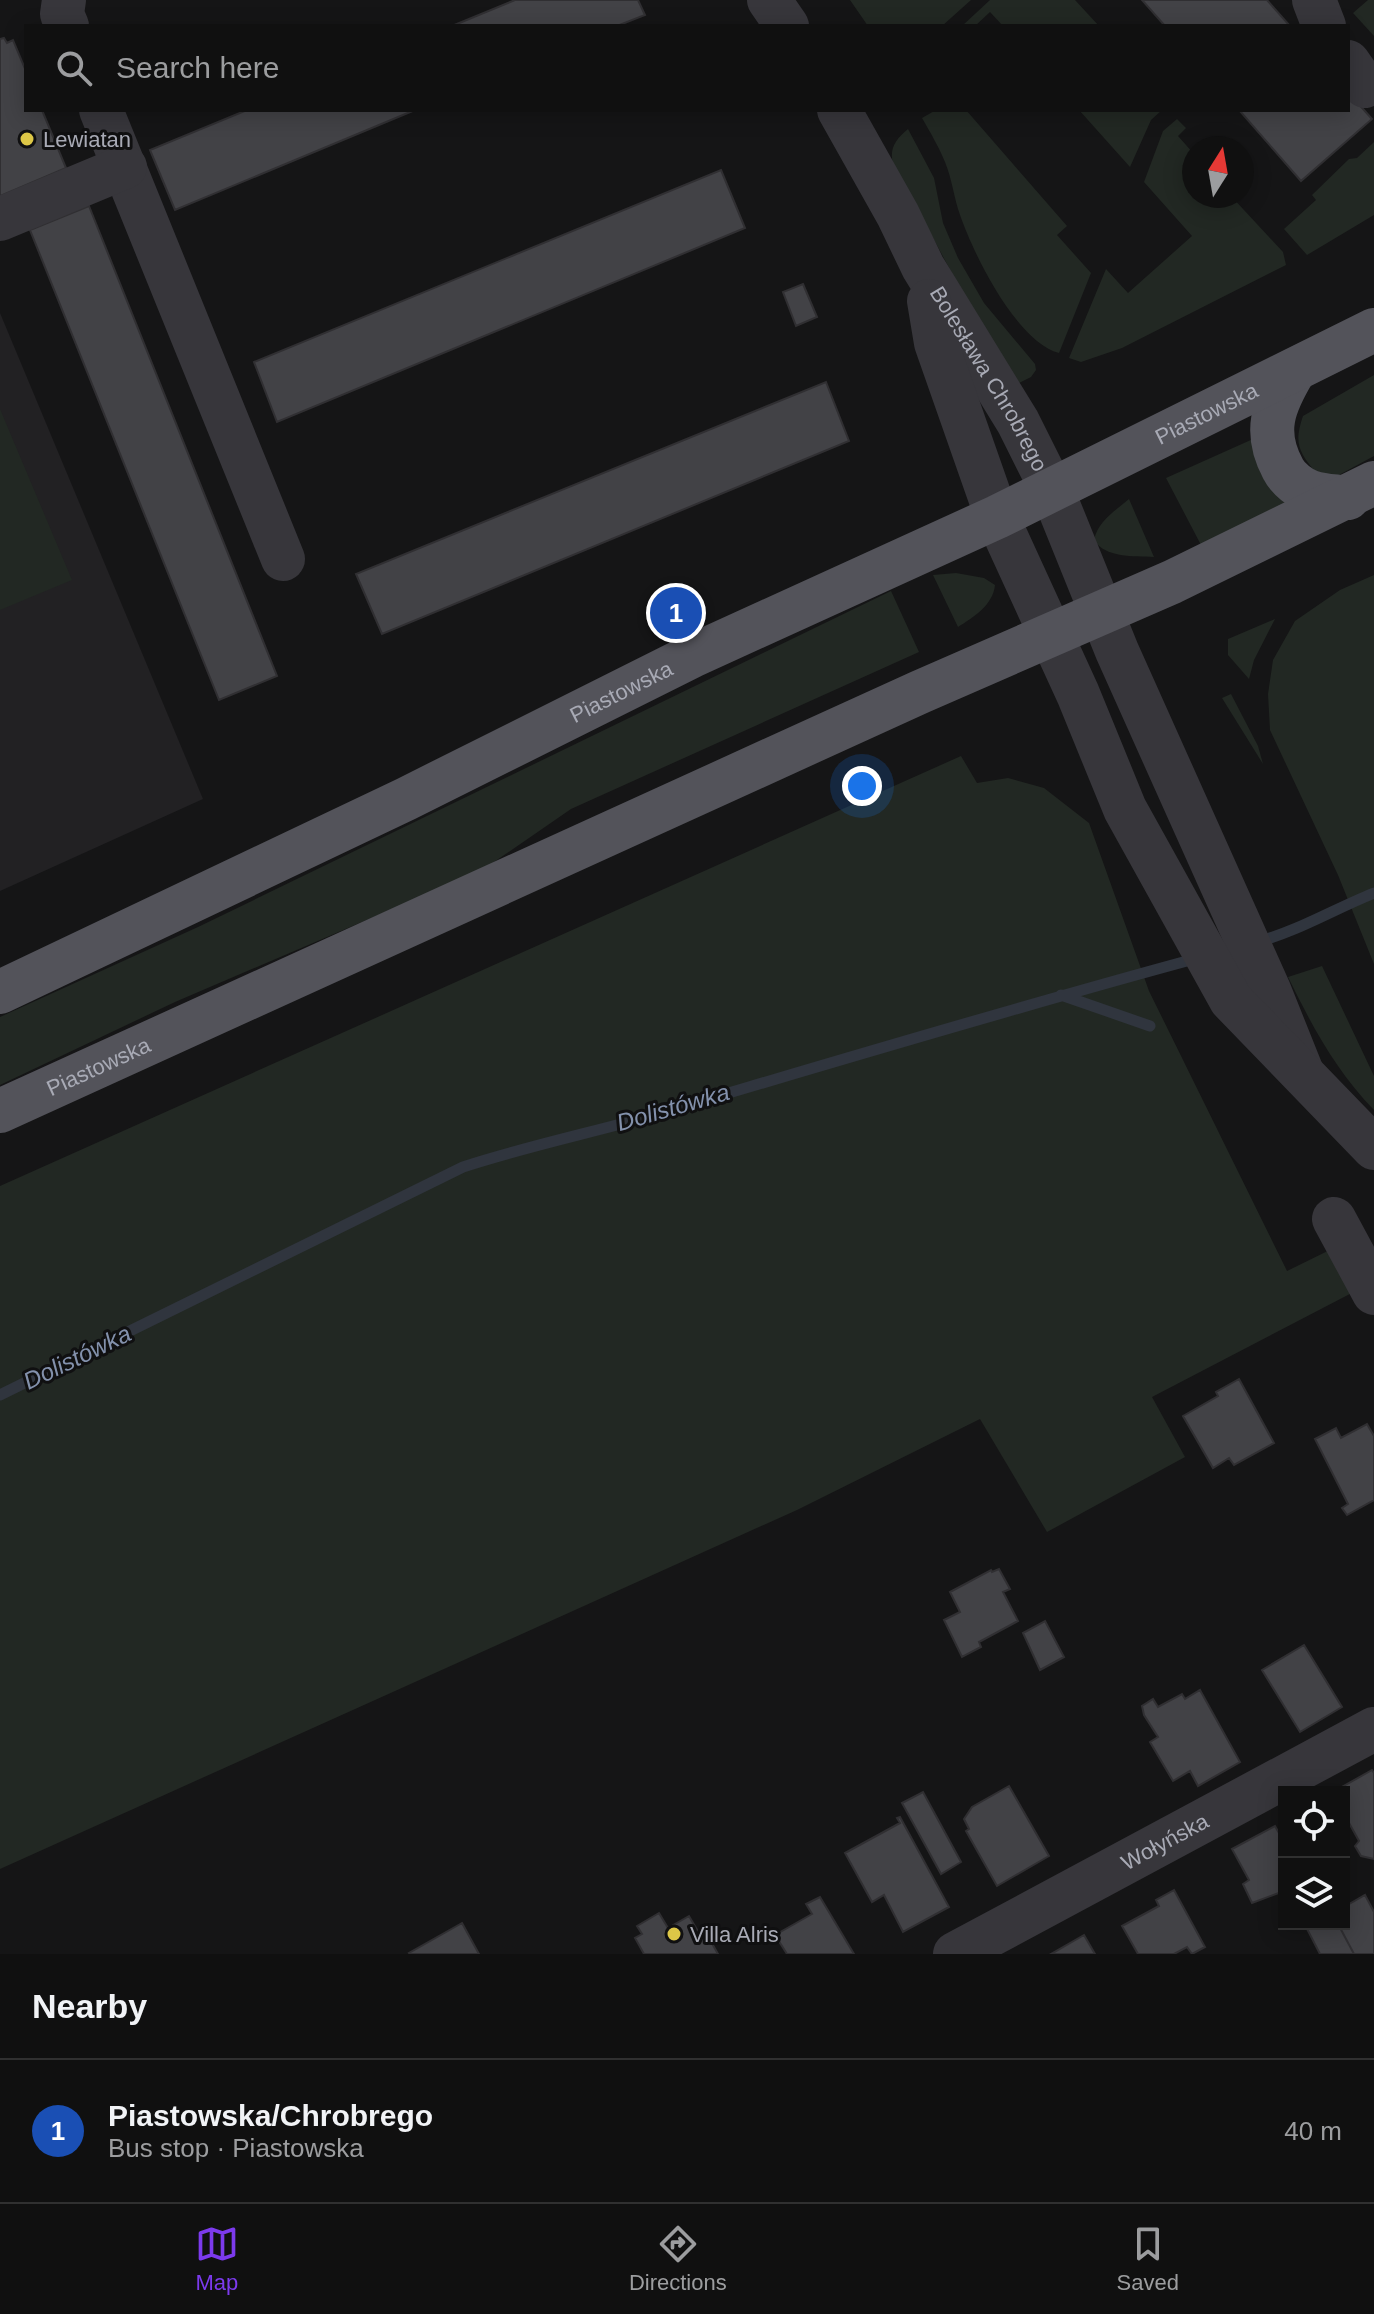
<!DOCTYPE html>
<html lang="en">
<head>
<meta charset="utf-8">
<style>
	body { margin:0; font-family:Helvetica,sans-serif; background:#191919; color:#f1f3f6 }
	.controls { position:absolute; right:24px; bottom:24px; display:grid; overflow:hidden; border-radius:0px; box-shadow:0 4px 20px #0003 }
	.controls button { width:72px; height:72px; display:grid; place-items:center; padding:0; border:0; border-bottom:2px solid #303030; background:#101010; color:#f1f3f6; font:40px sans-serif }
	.compass { position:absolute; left:1182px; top:136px; width:72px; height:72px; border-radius:50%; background:#101010; box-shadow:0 4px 20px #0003; rotate:11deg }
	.you { position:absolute; left:862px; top:786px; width:28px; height:28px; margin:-20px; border:6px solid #fff; border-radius:50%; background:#1a73e8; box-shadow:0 0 0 12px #1a73e833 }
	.badge { display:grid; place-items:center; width:52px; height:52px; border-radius:50%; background:#7c3aed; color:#fff; font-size:26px; font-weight:700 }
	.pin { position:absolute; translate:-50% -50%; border:4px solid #fff; box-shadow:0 2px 8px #0006 }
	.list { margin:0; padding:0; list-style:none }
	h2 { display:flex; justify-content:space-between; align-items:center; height:104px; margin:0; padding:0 32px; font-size:34px }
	h2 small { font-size:26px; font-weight:400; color:#9c9d9f }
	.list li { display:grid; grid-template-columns:52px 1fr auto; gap:24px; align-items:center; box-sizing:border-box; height:144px; padding:0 32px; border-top:2px solid #303030 }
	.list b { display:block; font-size:30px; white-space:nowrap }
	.list p { margin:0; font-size:26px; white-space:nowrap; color:#9c9d9f }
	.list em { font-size:26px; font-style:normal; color:#9c9d9f }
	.icon { flex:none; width:44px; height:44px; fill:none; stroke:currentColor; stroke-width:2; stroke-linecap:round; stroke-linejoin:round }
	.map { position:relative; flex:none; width:1374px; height:1954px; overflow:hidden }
	.search { position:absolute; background:#101010; box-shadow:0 4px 20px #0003; left:24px; right:24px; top:24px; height:88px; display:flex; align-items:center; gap:20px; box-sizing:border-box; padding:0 28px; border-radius:0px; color:#9c9d9f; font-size:30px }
	.sheet { height:248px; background:#101010 }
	nav { display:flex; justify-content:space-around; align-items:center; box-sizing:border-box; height:112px; border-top:2px solid #303030; background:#101010; font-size:22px; color:#9c9d9f }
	nav a { display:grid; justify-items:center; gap:4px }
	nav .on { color:#7c3aed }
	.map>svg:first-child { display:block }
	.built { fill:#222123 }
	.green { fill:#222823 }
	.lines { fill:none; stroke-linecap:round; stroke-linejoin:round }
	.stream { stroke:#30353e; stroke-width:11 }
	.building { fill:#424246; stroke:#302f32; stroke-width:2 }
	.minor { stroke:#37363b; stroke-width:44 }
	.major { stroke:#53535a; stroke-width:44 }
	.poi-dot { fill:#ddc747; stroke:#101011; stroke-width:3 }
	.labels { text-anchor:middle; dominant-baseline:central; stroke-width:6; stroke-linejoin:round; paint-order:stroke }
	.poi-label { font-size:22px; fill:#a8aab5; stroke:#101011; text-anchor:start }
	.street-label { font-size:22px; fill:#a8aab5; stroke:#101011 }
	.water-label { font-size:24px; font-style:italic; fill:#8391ac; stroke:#101011 }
</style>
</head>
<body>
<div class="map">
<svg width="1374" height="1954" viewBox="0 0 1374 1954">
	<rect width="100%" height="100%" fill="#151516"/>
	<!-- built -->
	<path class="built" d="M 0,313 L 203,799 L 0,891 Z"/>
	<!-- green -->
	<path class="green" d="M 850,0 L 971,0 L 942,26 L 868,26 Z
		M 990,0 L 1075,0 L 1099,26 L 1003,26 L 990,12 L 975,26 L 962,26 Z
		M 1368,0 L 1374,0 L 1374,36 L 1353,13 Z
		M 936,110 L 966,110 L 1067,226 L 1057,235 L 1091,273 L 1059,353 C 1016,341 974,255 960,215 C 954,198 952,179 945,162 C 939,147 930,132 922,118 Z
		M 1079,110 L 1162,110 L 1151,120 L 1130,167 Z
		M 1177,119 L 1186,128 L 1178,136 L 1194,154 L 1194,196 L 1231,196 L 1283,252 L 1286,265 L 1122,348 L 1081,362 L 1069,358 L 1106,269 L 1128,293 L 1192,236 L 1144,182 L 1163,131 Z
		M 908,129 L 934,178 L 943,223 L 958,258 L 984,303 L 1035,364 L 1036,370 L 1031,377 L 1013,386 L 893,164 C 889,148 896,139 908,129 Z
		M 1374,142 L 1374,215 L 1307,255 L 1284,229 L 1316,200 L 1312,195 L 1349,159 L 1357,158 Z
		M 1374,375 L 1374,456 L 1337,476 L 1316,473 C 1298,451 1294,443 1303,416 Z
		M 0,409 L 72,580 L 0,610 Z
		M 1253,439 C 1256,471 1264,487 1291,505 L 1201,545 L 1166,478 Z
		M 1129,499 L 1154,557 C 1134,556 1105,558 1094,540 C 1098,521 1115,511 1129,499 Z
		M 956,573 L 984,578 L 995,585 C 993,605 974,617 958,627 L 933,575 Z
		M 1374,575 L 1374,964 L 1338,875 L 1270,730 L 1268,694 L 1273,660 L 1295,621 L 1340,590 Z
		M 891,591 L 919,652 L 571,809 L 481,871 L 175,1002 L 0,1085 L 0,1017 L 198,927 Z
		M 1275,619 L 1254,660 L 1249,679 L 1228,655 L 1228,639 Z
		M 1231,694 L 1258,746 L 1263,764 L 1222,698 Z
		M 961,756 L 977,783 L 1008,778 L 1044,788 L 1089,823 L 1149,991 L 1287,1271 L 1346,1242 L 1369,1284 L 1152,1397 L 1185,1457 L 1047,1532 L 980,1419 L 797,1510 L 0,1869 L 0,1186 Z
		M 1322,966 L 1374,1076 L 1374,1110 C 1336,1071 1312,1026 1288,977 Z"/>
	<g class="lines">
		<!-- stream -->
		<path class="stream" d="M 1257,942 C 1298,931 1334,909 1374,893
			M 1061,995 L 1150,1026
			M 0,1395 L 463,1167 C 530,1145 600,1131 668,1111 C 844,1059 1020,1006 1198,958"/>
	</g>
	<!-- building -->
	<path class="building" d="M 515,0 L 638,0 L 645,15 L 617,26 L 452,26 Z
		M 1142,0 L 1267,0 L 1290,26 L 1165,26 Z
		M 4,38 L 7,43 L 13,40 L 26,71 L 26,110 L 42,110 L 66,168 L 0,196 L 0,39 Z
		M 1348,92 L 1372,119 L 1301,181 L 1239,110 L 1348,110 Z
		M 247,110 L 415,110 L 175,210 L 150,150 Z
		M 721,170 L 745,228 L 277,422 L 254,362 Z
		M 89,206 L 277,676 L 219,700 L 30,230 Z
		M 803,284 L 817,317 L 796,326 L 783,292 Z
		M 826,382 L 849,441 L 382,634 L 356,574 Z
		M 1239,1379 L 1274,1443 L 1234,1465 L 1229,1458 L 1213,1468 L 1183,1416 L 1218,1396 L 1216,1392 Z
		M 1367,1424 L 1374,1436 L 1374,1500 L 1347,1515 L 1342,1508 L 1348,1504 L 1315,1439 L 1336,1428 L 1341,1438 Z
		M 999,1569 L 1010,1589 L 1003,1592 L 1018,1621 L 979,1642 L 981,1647 L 962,1657 L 944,1620 L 960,1612 L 950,1592 L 991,1570 L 992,1572 Z
		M 1045,1621 L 1064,1657 L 1040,1670 L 1023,1633 Z
		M 1304,1645 L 1342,1707 L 1300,1732 L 1262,1670 Z
		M 1200,1690 L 1240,1762 L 1198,1786 L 1190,1771 L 1173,1781 L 1150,1742 L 1158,1737 L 1144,1715 L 1142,1706 L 1153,1699 L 1158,1707 L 1182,1694 L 1185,1699 Z
		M 1372,1770 L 1374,1773 L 1374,1859 L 1361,1856 L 1355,1846 L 1359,1841 L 1344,1814 L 1344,1792 L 1333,1792 Z
		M 1009,1786 L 1049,1856 L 997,1886 L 966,1831 L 969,1829 L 964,1819 L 972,1807 Z
		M 923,1792 L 961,1862 L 941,1874 L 902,1803 Z
		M 900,1817 L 949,1907 L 903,1932 L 884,1895 L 872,1902 L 845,1853 L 900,1823 L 897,1818 Z
		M 1275,1826 L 1284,1842 L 1284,1891 L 1252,1903 L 1243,1884 L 1249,1880 L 1232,1849 Z
		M 1174,1890 L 1205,1947 L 1192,1954 L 1187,1947 L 1174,1954 L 1138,1954 L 1122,1926 L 1159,1906 L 1156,1900 Z
		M 1365,1895 L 1374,1912 L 1374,1954 L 1354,1954 L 1338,1924 L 1344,1924 L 1344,1907 Z
		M 820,1897 L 854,1954 L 787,1954 L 775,1935 L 812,1914 L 806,1904 Z
		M 659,1913 L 668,1928 L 689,1916 L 699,1933 L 705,1931 L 718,1954 L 644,1954 L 635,1938 L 642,1934 L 637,1926 Z
		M 462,1923 L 479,1954 L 410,1954 L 409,1953 Z
		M 1338,1924 L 1354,1954 L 1320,1954 L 1305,1925 Z
		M 1084,1935 L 1095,1954 L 1051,1954 Z"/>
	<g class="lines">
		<!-- minor -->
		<g class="minor">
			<path d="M 64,0 L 62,14 L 67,26"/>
			<path d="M 769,0 L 787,26"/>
			<path d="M 1314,0 L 1324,26"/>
			<path d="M 1348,62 L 1365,86"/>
			<path d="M 101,110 L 283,559"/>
			<path id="s1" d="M 839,110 L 898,215 L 923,267 L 1018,422 L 1052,490 L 1117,651 L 1269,990 L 1301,1070"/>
			<path d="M 0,219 L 125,167"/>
			<path d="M 929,301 L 936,343 L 997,517 L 1078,694 L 1125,809 L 1231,1000 L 1374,1148"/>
			<path d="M 1334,1219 L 1374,1293"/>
			<path id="s2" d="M 955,1954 L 1374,1729"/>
		</g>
		<!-- major -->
		<g class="major">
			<path d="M 1294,371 C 1273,406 1263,432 1283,469 C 1288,479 1301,489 1311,492 C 1323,496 1336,496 1348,498"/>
			<path id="s3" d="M 0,992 L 406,799 L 692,656 L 997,517 L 1374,330"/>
			<path id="s4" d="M 0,1111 L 920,692 L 1172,582 L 1374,483"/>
		</g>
	</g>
	<!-- markers -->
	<g class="poi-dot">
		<circle cx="27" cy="139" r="8"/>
		<circle cx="674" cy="1934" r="8"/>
	</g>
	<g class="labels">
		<!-- poi labels -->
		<g class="poi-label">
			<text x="43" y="139">Lewiatan</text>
			<text x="690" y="1934">Villa Alris</text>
		</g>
		<!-- street labels -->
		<g class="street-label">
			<text stroke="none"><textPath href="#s1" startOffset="308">Bolesława Chrobrego</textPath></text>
			<text stroke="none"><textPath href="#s3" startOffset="1338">Piastowska</textPath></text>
			<text stroke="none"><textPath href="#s3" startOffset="690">Piastowska</textPath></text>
			<text stroke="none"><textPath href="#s4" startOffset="108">Piastowska</textPath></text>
			<text stroke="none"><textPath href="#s2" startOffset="238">Wołyńska</textPath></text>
		</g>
		<!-- water labels -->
		<g class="water-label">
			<text transform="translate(673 1107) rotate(-16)">Dolistówka</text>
			<text transform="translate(77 1357) rotate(-26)">Dolistówka</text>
		</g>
	</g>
</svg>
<div class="controls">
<button><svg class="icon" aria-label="locate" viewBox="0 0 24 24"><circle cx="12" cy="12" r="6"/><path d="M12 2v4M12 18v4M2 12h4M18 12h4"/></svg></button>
<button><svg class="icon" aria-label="layers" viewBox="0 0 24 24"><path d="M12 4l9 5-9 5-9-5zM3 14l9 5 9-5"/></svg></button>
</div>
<svg class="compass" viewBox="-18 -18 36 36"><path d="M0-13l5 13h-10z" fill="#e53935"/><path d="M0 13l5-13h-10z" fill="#9c9d9f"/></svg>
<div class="you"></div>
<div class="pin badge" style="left:676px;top:613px;background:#1a4fb4">1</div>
<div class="search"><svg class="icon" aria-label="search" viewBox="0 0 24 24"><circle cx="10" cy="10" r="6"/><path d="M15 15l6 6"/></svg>Search here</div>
</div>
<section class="sheet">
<h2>Nearby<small></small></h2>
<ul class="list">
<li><span class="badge" style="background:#1a4fb4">1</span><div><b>Piastowska/Chrobrego</b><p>Bus stop · Piastowska</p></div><em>40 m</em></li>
</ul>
</section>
<nav>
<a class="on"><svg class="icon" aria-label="map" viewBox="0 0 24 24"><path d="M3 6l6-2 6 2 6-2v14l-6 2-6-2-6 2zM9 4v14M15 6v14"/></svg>Map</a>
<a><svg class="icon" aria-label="directions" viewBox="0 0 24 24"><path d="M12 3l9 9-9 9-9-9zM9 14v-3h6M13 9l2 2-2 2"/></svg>Directions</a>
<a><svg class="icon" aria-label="saved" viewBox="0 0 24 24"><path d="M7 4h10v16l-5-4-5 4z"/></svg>Saved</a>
</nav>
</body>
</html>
